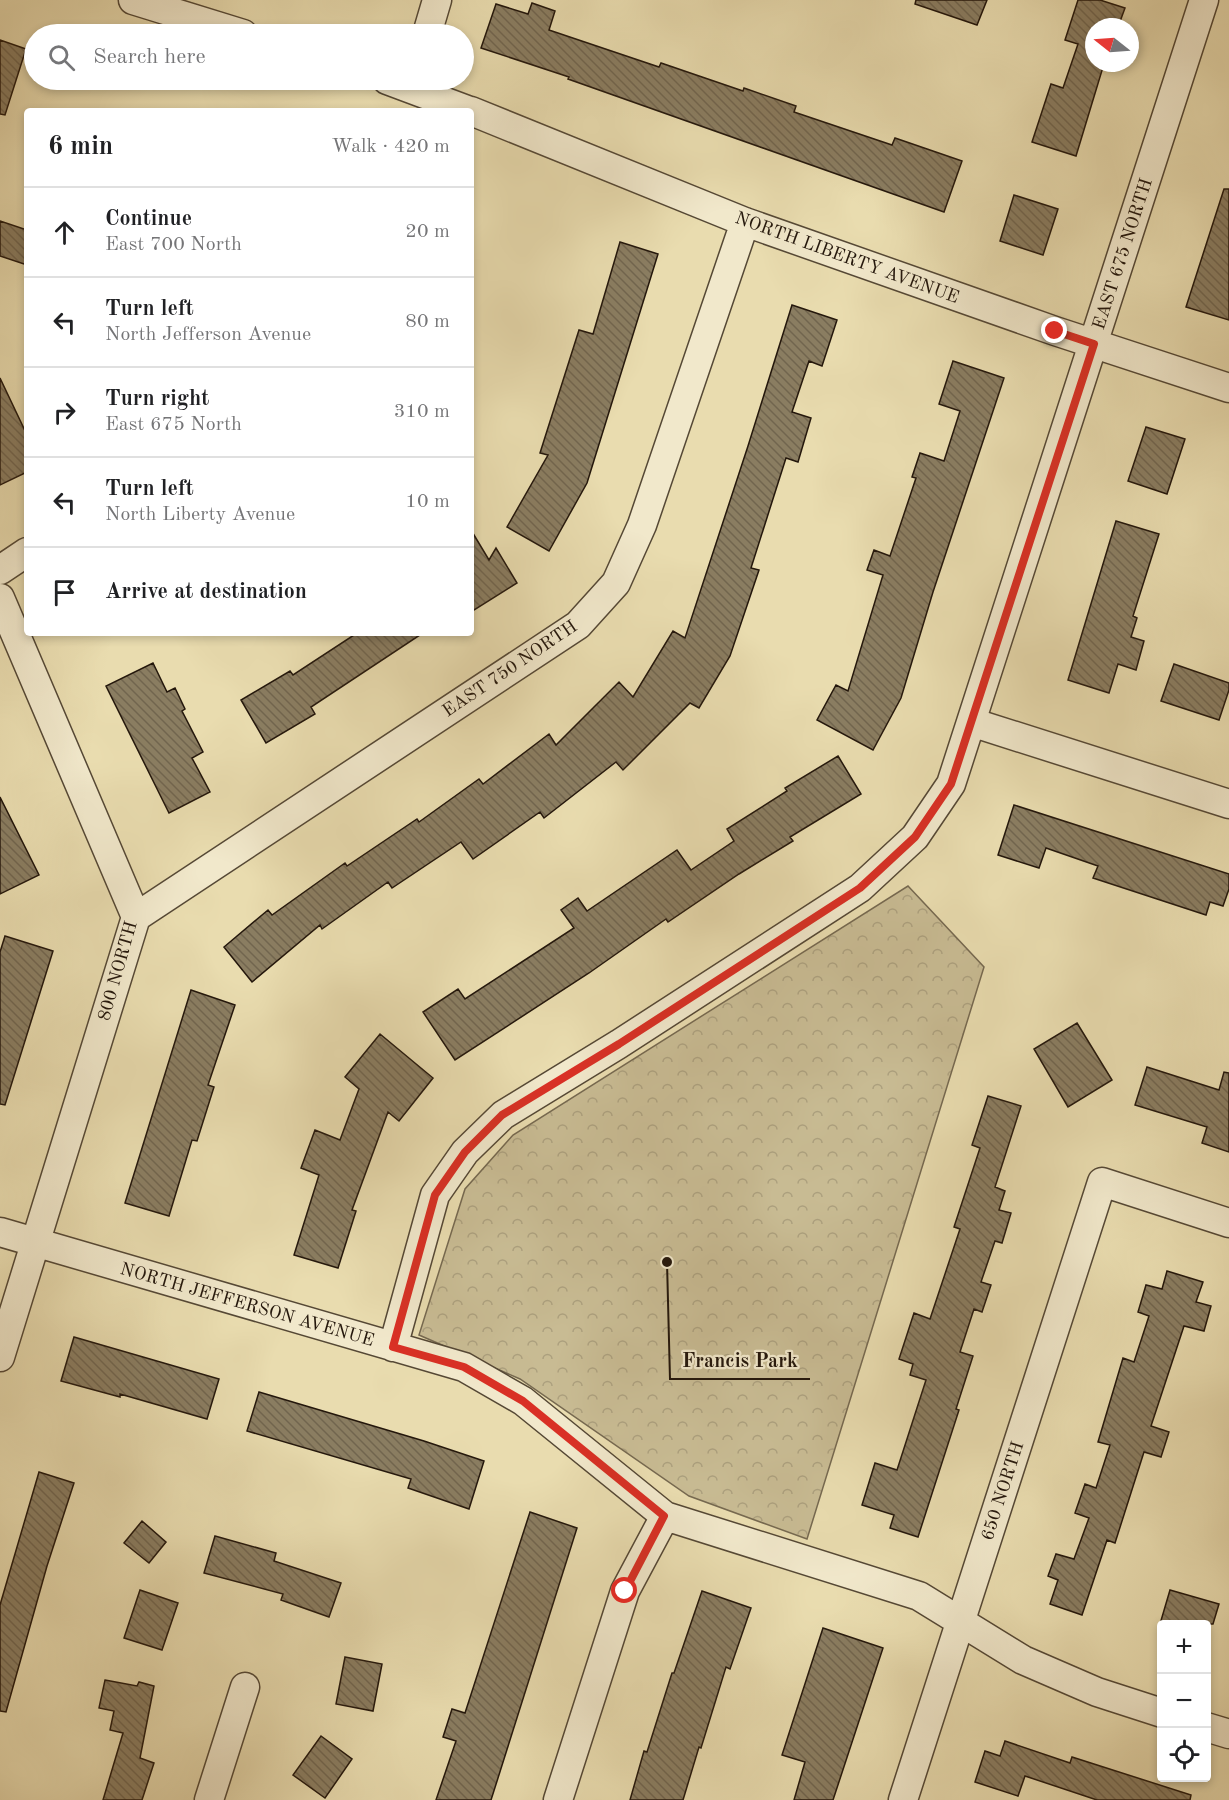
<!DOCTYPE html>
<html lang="en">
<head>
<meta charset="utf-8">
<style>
	body { margin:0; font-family:"Old Standard TT",serif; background:#f6f6f6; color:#202124 }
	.controls { position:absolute; right:18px; bottom:18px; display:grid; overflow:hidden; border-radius:6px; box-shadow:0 3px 9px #0003 }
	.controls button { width:54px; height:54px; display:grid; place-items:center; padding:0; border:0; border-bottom:2px solid #e0e0e0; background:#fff; color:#202124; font:30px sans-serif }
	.compass { position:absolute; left:1085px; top:18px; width:54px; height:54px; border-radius:50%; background:#fff; box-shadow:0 3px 9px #0003; rotate:287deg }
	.stop { position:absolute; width:18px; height:18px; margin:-14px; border:4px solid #d93025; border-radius:50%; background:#fff }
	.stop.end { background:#d93025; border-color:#fff; box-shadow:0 2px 6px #0008 }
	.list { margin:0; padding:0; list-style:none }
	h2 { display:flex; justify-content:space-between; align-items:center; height:78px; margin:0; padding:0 24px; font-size:26px }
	h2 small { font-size:20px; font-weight:400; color:#757577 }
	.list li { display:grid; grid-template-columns:39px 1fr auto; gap:18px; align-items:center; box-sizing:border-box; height:90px; padding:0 24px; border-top:2px solid #e0e0e0 }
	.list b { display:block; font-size:22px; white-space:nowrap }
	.list p { margin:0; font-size:20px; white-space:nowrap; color:#757577 }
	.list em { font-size:20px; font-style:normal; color:#757577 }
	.icon { flex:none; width:33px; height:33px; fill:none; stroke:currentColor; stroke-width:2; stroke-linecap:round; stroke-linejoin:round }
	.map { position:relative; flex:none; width:1229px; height:1800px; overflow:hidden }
	.search { position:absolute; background:#fff; box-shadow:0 3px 9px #0003; left:24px; top:24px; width:450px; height:66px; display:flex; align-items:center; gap:15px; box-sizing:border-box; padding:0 21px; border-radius:33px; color:#757577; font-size:22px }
	.panel { position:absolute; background:#fff; box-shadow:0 3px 9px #0003; left:24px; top:108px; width:450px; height:528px; border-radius:6px }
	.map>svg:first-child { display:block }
	.park { fill:url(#park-crowns); stroke:#766950; stroke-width:1.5 }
	.building { fill:url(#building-back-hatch); stroke:#24170c; stroke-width:1.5 }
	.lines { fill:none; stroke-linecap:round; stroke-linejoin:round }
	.minor-casing { stroke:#554835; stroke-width:31 }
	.minor { stroke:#f1e8cb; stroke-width:28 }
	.route { stroke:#d93025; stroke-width:8 }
	.labels { text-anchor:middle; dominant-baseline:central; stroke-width:4.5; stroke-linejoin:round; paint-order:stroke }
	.street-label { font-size:18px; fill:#24170c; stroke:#f1e8cb }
	.leader { fill:none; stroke:#24170c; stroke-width:2 }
	.callout-dot { fill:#24170c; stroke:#f1e8cb; stroke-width:2 }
	.callout-label { font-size:20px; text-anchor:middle; font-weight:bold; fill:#24170c; stroke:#f1e8cb; stroke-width:4.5; stroke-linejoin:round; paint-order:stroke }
</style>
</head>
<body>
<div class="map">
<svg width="1229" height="1800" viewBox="0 0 1229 1800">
	<defs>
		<pattern id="park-crowns" width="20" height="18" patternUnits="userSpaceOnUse" patternTransform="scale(1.5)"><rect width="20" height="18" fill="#c8bb93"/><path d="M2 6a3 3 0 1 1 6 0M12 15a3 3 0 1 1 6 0" fill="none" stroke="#aca07e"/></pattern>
		<pattern id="building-back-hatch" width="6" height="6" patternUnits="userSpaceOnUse" patternTransform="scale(1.5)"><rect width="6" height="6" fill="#8a7d61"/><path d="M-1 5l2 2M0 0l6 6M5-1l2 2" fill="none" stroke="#71654e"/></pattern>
	</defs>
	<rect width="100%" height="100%" fill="#e9dcaf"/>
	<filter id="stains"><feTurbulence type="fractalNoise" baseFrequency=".00333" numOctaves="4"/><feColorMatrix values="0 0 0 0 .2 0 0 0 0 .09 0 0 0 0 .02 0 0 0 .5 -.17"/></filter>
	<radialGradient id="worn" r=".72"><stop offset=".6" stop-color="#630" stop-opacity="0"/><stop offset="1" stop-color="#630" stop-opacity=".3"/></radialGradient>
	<!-- park -->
	<path class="park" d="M 908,886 L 984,967 L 807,1539 L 689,1496 L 520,1379 L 419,1335 L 465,1189 L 513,1135 Z"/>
	<!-- building -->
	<path class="building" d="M 916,0 L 987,0 L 977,25 L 915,4 Z
		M 1078,0 L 1100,0 L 1125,8 L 1118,27 L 1094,27 L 1094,63 L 1107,63 L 1105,68 L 1103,67 L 1076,156 L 1032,142 L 1051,84 L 1063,88 L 1078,44 L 1065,40 Z
		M 532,3 L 555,11 L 549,30 L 659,67 L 661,63 L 743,91 L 744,88 L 796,106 L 794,112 L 892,145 L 895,138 L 962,161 L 944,212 L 568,79 L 569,77 L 481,48 L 496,4 L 528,14 Z
		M 0,40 L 26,49 L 5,115 L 0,114 Z
		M 1224,189 L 1229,189 L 1229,320 L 1186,307 Z
		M 1014,195 L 1058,209 L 1043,255 L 1000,241 Z
		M 0,221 L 27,230 L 27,265 L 0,256 Z
		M 620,242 L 658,254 L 587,483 L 549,551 L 507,527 L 548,455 L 540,453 L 579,330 L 593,334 Z
		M 792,305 L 837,320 L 822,366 L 809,361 L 792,412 L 811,418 L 798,462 L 786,458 L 751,568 L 759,570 L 730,656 L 699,708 L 690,703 L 623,770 L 616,762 L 544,818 L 540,812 L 473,859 L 461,842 L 392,888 L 388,882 L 322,929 L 320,925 L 252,982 L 224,947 L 268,910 L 272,915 L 345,863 L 347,866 L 417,819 L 419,822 L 479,779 L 483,784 L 549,734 L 556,745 L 619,682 L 633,697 L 673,631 L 685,638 L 748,446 Z
		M 953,361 L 1004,378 L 933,592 L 901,698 L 873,750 L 817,720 L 836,685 L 848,691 L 883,575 L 867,570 L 874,550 L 890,556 L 916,478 L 912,477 L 920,453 L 944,461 L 960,411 L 939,404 Z
		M 0,378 L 27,435 L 27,472 L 0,485 Z
		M 1146,427 L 1185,439 L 1167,494 L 1128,481 Z
		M 1116,521 L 1159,534 L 1133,616 L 1137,618 L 1131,637 L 1144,641 L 1136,670 L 1118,664 L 1109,693 L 1068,680 Z
		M 471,530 L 489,560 L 496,548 L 517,583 L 471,612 Z
		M 357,633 L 423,633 L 311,707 L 315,714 L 266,743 L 241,700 L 290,671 L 293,675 Z
		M 153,663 L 167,692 L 175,688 L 185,709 L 182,711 L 203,752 L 192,758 L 210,792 L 169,813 L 106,686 Z
		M 1174,664 L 1229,683 L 1229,690 L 1219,720 L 1161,701 Z
		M 838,756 L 861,794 L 790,837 L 793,841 L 739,874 L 668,922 L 666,919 L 589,973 L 455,1060 L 423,1012 L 458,989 L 465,999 L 574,928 L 561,910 L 578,898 L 587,911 L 677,850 L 691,870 L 734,841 L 727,829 L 787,791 L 785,788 Z
		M 0,797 L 39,875 L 0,894 Z
		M 1014,805 L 1229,874 L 1229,889 L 1223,906 L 1210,902 L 1206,915 L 1093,878 L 1098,866 L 1046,848 L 1039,868 L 998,855 Z
		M 5,936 L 53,951 L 5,1105 L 0,1104 L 0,952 Z
		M 191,990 L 235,1005 L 208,1085 L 214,1087 L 197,1141 L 192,1140 L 169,1216 L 125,1203 Z
		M 1077,1023 L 1112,1080 L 1068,1107 L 1034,1049 Z
		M 380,1034 L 433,1078 L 399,1121 L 388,1112 L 352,1210 L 356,1211 L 338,1268 L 294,1255 L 319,1175 L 301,1168 L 315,1130 L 340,1140 L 359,1089 L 345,1077 Z
		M 1147,1067 L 1219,1090 L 1224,1072 L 1229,1073 L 1229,1152 L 1202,1143 L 1207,1127 L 1135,1105 Z
		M 988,1096 L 1021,1106 L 995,1187 L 1005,1191 L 999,1210 L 1011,1213 L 1002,1243 L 995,1241 L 981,1282 L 991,1285 L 982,1312 L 974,1309 L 960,1352 L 973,1356 L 956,1409 L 959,1410 L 918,1537 L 890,1528 L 894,1515 L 862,1505 L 875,1463 L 897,1470 L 926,1380 L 910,1375 L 913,1364 L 899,1359 L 914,1313 L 930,1319 L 960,1229 L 954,1227 L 980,1148 L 972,1145 Z
		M 1167,1271 L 1203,1282 L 1196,1302 L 1211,1306 L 1204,1331 L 1184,1326 L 1151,1426 L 1169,1432 L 1161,1457 L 1144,1452 L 1115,1543 L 1107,1540 L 1082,1615 L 1050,1604 L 1058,1580 L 1048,1576 L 1056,1554 L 1074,1559 L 1089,1518 L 1075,1513 L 1085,1484 L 1096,1488 L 1110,1445 L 1098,1442 L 1123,1358 L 1134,1362 L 1149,1316 L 1138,1312 L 1146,1285 L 1162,1289 Z
		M 74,1337 L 219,1379 L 207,1419 L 120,1394 L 120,1397 L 61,1381 Z
		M 259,1392 L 424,1441 L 484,1461 L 469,1509 L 408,1488 L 411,1479 L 247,1431 Z
		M 39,1472 L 74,1483 L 47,1566 L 6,1712 L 0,1711 L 0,1605 Z
		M 530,1512 L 577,1528 L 498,1778 L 491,1800 L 436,1800 L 456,1741 L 443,1737 L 452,1709 L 465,1713 Z
		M 142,1521 L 166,1542 L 149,1563 L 124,1543 Z
		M 215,1536 L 276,1553 L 274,1561 L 341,1583 L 329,1617 L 281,1600 L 283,1594 L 204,1573 Z
		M 140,1590 L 178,1603 L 162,1650 L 124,1638 Z
		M 1170,1590 L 1219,1604 L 1213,1624 L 1160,1624 Z
		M 702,1591 L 751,1608 L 730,1669 L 726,1667 L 701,1748 L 699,1747 L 683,1800 L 630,1800 L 644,1751 L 647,1752 L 672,1673 L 674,1673 Z
		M 823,1628 L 883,1648 L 833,1800 L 794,1800 L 805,1762 L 782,1755 Z
		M 345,1657 L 382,1664 L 373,1711 L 336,1704 Z
		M 105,1680 L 137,1686 L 139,1682 L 154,1686 L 140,1758 L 154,1763 L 142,1800 L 103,1800 L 123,1733 L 110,1730 L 114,1711 L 99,1708 Z
		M 321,1736 L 352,1759 L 325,1798 L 293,1775 Z
		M 1005,1741 L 1070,1763 L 1072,1757 L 1191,1795 L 1190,1800 L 1097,1800 L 1025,1776 L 1018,1796 L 975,1782 L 985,1751 L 1000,1756 Z"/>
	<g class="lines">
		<!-- minor casing -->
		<g class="minor-casing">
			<path id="minor" d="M 133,0 L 243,34
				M 427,34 L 437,0
				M 387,80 L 470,111
				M 471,111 L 745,222 L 1055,331 L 1229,388
				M 0,570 L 27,552
				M 0,598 L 136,917 L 0,1357
				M 971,722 L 1229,804
				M 136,917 L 578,625 L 616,583 L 642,525 L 745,222
				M 0,1232 L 464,1367 L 523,1401 L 665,1516 L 919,1596 L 1023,1660 L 1097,1692 L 1162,1713
				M 393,1347 L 435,1195 L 465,1152 L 503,1115 L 619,1044 L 860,888 L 915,837 L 951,784 L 1204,0
				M 1206,1727 L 1229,1734
				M 209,1800 L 245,1687
				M 558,1800 L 625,1591 L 665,1516
				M 903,1800 L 1102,1182 L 1229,1223"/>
		</g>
		<!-- minor -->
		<use href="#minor" class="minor"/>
	</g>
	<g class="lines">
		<!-- route -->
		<path class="route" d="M 625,1591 L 664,1516 L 523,1401 L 464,1367 L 393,1347 L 435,1195 L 465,1152 L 502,1115 L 619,1044 L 860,888 L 915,837 L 951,784 L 1094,344 L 1055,331"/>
	</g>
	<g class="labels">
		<!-- street labels -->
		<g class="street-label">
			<text transform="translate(1123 254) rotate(-72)">EAST 675 NORTH</text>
			<text transform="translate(847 258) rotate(20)">NORTH LIBERTY AVENUE</text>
			<text transform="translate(510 669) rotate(-34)">EAST 750 NORTH</text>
			<text transform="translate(118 971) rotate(-74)">800 NORTH</text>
			<text transform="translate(247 1305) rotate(16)">NORTH JEFFERSON AVENUE</text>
			<text transform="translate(1003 1491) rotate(-72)">650 NORTH</text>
		</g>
	</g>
	<!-- callouts -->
	<path class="leader" d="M667 1262L670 1379H810"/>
	<circle class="callout-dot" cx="667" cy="1262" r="6"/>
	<g class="callout-label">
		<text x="740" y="1367">Francis Park</text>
	</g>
	<rect width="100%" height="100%" filter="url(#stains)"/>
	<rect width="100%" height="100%" fill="url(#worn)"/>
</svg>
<div class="controls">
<button>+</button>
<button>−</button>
<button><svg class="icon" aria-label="locate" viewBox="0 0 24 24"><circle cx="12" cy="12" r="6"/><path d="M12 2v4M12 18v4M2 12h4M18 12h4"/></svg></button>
</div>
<svg class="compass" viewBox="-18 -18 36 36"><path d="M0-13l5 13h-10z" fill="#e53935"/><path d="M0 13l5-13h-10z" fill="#757577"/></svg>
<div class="stop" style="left:625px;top:1591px"></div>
<div class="stop end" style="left:1055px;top:331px"></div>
<div class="search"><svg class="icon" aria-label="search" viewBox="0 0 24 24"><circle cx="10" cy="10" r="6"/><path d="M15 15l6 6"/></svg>Search here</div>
<section class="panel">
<h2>6 min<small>Walk · 420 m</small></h2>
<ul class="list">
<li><svg class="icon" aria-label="ahead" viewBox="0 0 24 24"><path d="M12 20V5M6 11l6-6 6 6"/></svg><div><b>Continue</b><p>East 700 North</p></div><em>20 m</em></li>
<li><svg class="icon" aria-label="left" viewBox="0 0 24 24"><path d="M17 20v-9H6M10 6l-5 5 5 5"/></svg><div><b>Turn left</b><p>North Jefferson Avenue</p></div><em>80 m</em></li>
<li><svg class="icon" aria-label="right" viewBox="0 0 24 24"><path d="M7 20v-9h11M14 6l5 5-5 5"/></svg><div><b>Turn right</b><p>East 675 North</p></div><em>310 m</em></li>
<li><svg class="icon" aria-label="left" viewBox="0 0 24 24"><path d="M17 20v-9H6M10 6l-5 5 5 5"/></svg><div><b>Turn left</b><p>North Liberty Avenue</p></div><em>10 m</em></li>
<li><svg class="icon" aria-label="arrive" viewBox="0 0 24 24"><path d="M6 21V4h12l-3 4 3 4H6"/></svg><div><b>Arrive at destination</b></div></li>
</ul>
</section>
</div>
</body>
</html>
